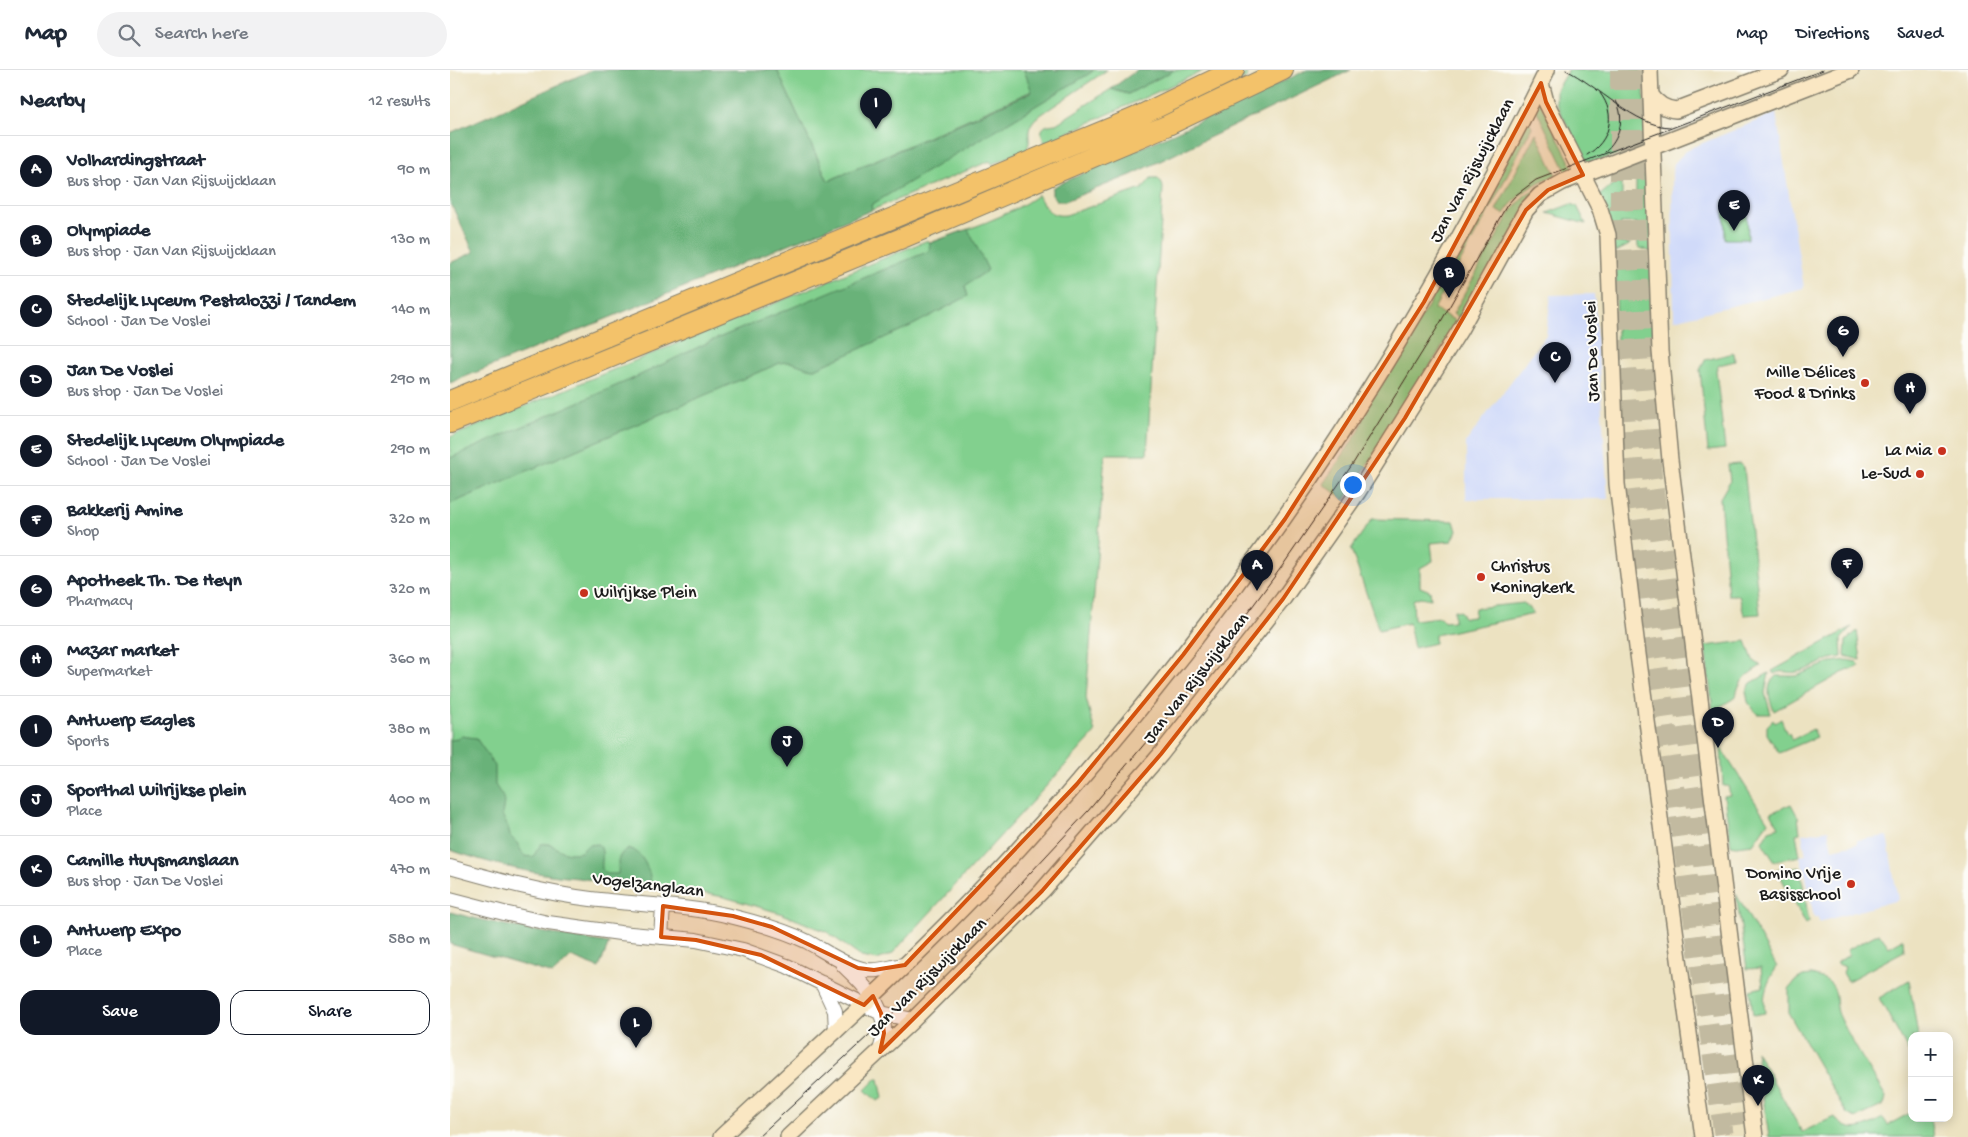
<!DOCTYPE html>
<html lang="en">
<head>
<meta charset="utf-8">
<style>
	body { margin:0; font-family:"Gochi Hand",sans-serif; background:#f2f2f3; color:#1f2937 }
	.controls { position:absolute; right:15px; bottom:15px; display:grid; overflow:hidden; border-radius:10px; box-shadow:0 2px 12px #0003 }
	.controls button { width:45px; height:45px; display:grid; place-items:center; padding:0; border:0; border-bottom:1px solid #e0e1e3; background:#fff; color:#1f2937; font:25px sans-serif }
	.you { position:absolute; left:902px; top:414px; width:18px; height:18px; margin:-12px; border:4px solid #fff; border-radius:50%; background:#1a73e8; box-shadow:0 0 0 8px #1a73e833 }
	.badge { display:grid; place-items:center; width:32px; height:32px; border-radius:50%; background:#111827; color:#fff; font-size:16px; font-weight:700 }
	.pin { position:absolute; translate:-50% -41px; filter:drop-shadow(0 1px 2px #0008) }
	.pin::after { content:''; position:absolute; top:26px; width:18px; height:15px; background:inherit; clip-path:polygon(0 0,100% 0,50% 100%) }
	.list { margin:0; padding:0; list-style:none }
	h2 { display:flex; justify-content:space-between; align-items:center; height:65px; margin:0; padding:0 20px; font-size:21px }
	h2 small { font-size:16px; font-weight:400; color:#747a83 }
	.list li { display:grid; grid-template-columns:32px 1fr auto; gap:15px; align-items:center; box-sizing:border-box; height:70px; padding:0 20px; border-top:1px solid #e0e1e3 }
	.list b { display:block; font-size:19px; white-space:nowrap }
	.list p { margin:0; font-size:16px; white-space:nowrap; color:#747a83 }
	.list em { font-size:16px; font-style:normal; color:#747a83 }
	.actions { display:flex; gap:10px; padding:15px 20px }
	.actions a { flex:1; padding:11px 0; border:1px solid #111827; border-radius:15px; text-align:center; font-size:18px; color:#111827 }
	.actions .main { background:#111827; color:#fff }
	.icon { flex:none; width:28px; height:28px; fill:none; stroke:currentColor; stroke-width:2; stroke-linecap:round; stroke-linejoin:round }
	.map { position:relative; flex:none; width:1518px; height:1067px; overflow:hidden }
	header { display:flex; align-items:center; gap:30px; box-sizing:border-box; height:70px; padding:0 25px; background:#fff; border-bottom:1px solid #e0e1e3 }
	header strong { font-size:24px }
	nav { display:flex; gap:28px; margin-inline-start:auto; font-size:18px }
	.search { width:350px; height:45px; background:#f2f2f3; display:flex; align-items:center; gap:12px; box-sizing:border-box; padding:0 18px; border-radius:28px; color:#747a83; font-size:19px }
	main { display:flex }
	aside { flex:1; background:#fff }
	.map>svg:first-child { display:block }
	.built { fill:#d0daf9 }
	.green { fill:#82d08e; stroke:#4f7655 }
	.forest { fill:#69b279; stroke:#42674a }
	.lines { fill:none; stroke-linecap:round; stroke-linejoin:round }
	.motorway-tunnel { stroke:#c2baa0; stroke-width:20; stroke-dasharray:20 10; stroke-linecap:butt }
	.tertiary-casing { stroke:#847f6e; stroke-width:16 }
	.secondary-casing { stroke:#847f6e; stroke-width:18 }
	.motorway-casing { stroke:#847f6e; stroke-width:22 }
	.tertiary { stroke:#fff; stroke-width:14 }
	.secondary { stroke:#fae7c3; stroke-width:15 }
	.motorway { stroke:#f3c26a; stroke-width:20 }
	.tram { stroke:#1c1c1c; stroke-width:1 }
	.marked { fill:#d4530e; fill-opacity:0.2; stroke:#d4530e; stroke-width:4; stroke-linejoin:round }
	.poi-dot { fill:#c8321e; stroke:#fdfcf7; stroke-width:2 }
	.labels { text-anchor:middle; dominant-baseline:central; stroke-width:4; stroke-linejoin:round; paint-order:stroke }
	.street-label { font-size:18px; fill:#1c1c1c; stroke:#fdfcf7 }
	.poi-label { font-size:18px; fill:#1c1c1c; stroke:#fdfcf7; text-anchor:end }
</style>
</head>
<body>
<header>
<strong>Map</strong>
<div class="search"><svg class="icon" aria-label="search" viewBox="0 0 24 24"><circle cx="10" cy="10" r="6"/><path d="M15 15l6 6"/></svg>Search here</div>
<nav><a>Map</a><a>Directions</a><a>Saved</a></nav>
</header>
<main>
<aside>
<h2>Nearby<small>12 results</small></h2>
<ul class="list">
<li><span class="badge">A</span><div><b>Volhardingstraat</b><p>Bus stop · Jan Van Rijswijcklaan</p></div><em>90 m</em></li>
<li><span class="badge">B</span><div><b>Olympiade</b><p>Bus stop · Jan Van Rijswijcklaan</p></div><em>130 m</em></li>
<li><span class="badge">C</span><div><b>Stedelijk Lyceum Pestalozzi / Tandem</b><p>School · Jan De Voslei</p></div><em>140 m</em></li>
<li><span class="badge">D</span><div><b>Jan De Voslei</b><p>Bus stop · Jan De Voslei</p></div><em>290 m</em></li>
<li><span class="badge">E</span><div><b>Stedelijk Lyceum Olympiade</b><p>School · Jan De Voslei</p></div><em>290 m</em></li>
<li><span class="badge">F</span><div><b>Bakkerij Amine</b><p>Shop</p></div><em>320 m</em></li>
<li><span class="badge">G</span><div><b>Apotheek Th. De Heyn</b><p>Pharmacy</p></div><em>320 m</em></li>
<li><span class="badge">H</span><div><b>Mazar market</b><p>Supermarket</p></div><em>360 m</em></li>
<li><span class="badge">I</span><div><b>Antwerp Eagles</b><p>Sports</p></div><em>380 m</em></li>
<li><span class="badge">J</span><div><b>Sporthal Wilrijkse plein</b><p>Place</p></div><em>400 m</em></li>
<li><span class="badge">K</span><div><b>Camille Huysmanslaan</b><p>Bus stop · Jan De Voslei</p></div><em>470 m</em></li>
<li><span class="badge">L</span><div><b>Antwerp Expo</b><p>Place</p></div><em>580 m</em></li>
</ul>
<div class="actions"><a class="main">Save</a><a>Share</a></div>
</aside>
<div class="map">
<svg width="1518" height="1067" viewBox="0 0 1518 1067">
	<rect width="100%" height="100%" fill="#fdfcf7"/>
	<filter id="ink" filterUnits="userSpaceOnUse"><feTurbulence type="fractalNoise" baseFrequency=".02" numOctaves="2"/><feDisplacementMap in="SourceGraphic" scale="10" xChannelSelector="R" yChannelSelector="G"/><feConvolveMatrix kernelMatrix="1 2 1 2 8 2 1 2 1" color-interpolation-filters="sRGB"/></filter>
	<filter id="wash" filterUnits="userSpaceOnUse"><feTurbulence type="fractalNoise" baseFrequency=".0096" numOctaves="4" result="noise"/><feDisplacementMap in="SourceGraphic" scale="20" xChannelSelector="R" yChannelSelector="G"/><feGaussianBlur stdDeviation="1.12" result="paint"/><feColorMatrix in="noise" values="0 0 0 0 0 0 0 0 0 0 0 0 0 0 0 0 0 1.4 0 .05"/><feComposite in="paint" operator="in"/></filter>
	<g filter="url(#wash)">
		<rect width="100%" height="100%" fill="#ece2c1"/>
		<!-- built -->
		<path class="built" d="M 1326,43 L 1354,218 L 1224,250 L 1222,104 L 1224,93 L 1238,79 Z
			M 1144,224 L 1158,429 L 1016,429 L 1016,372 L 1096,265 L 1101,225 Z
			M 1378,760 L 1382,779 L 1407,774 L 1407,770 L 1437,766 L 1448,830 L 1369,852 L 1368,847 L 1364,847 L 1354,797 L 1353,797 L 1350,786 L 1356,785 L 1352,764 Z"/>
		<!-- green -->
		<path class="green" d="M 327,0 L 629,0 L 378,111 Z
			M 643,0 L 657,0 L 586,48 C 573,62 583,67 577,79 L 542,94 L 540,91 L 422,140 L 420,135 Z
			M 724,0 L 755,0 L 595,73 C 588,59 592,55 606,54 L 661,19 L 678,24 Z
			M 1118,0 L 1190,0 L 1194,11 L 1195,67 L 1188,76 L 1145,92 L 1139,92 L 1134,88 L 1106,33 L 1106,20 Z
			M 797,3 L 797,8 L 675,65 L 0,345 L 0,341 L 734,33 Z
			M 1089,30 L 1125,102 L 1118,105 L 1085,37 Z
			M 1078,49 L 1082,57 L 1039,140 L 984,239 L 1008,252 L 895,430 L 873,414 L 909,361 L 917,336 L 978,236 Z
			M 1086,63 L 1106,105 C 1083,114 1067,124 1054,144 L 1046,140 Z
			M 1198,105 L 1201,182 L 1188,177 L 1187,153 L 1171,153 L 1171,173 L 1180,173 L 1179,175 L 1166,182 L 1164,181 L 1149,126 L 1162,115 L 1172,110 L 1172,141 L 1186,141 L 1186,107 Z
			M 701,108 L 708,108 L 712,113 L 713,118 L 697,384 L 655,384 L 636,628 L 645,663 L 442,884 L 427,890 L 411,887 L 377,862 L 330,843 L 274,827 L 247,822 L 174,815 L 0,777 L 0,367 L 478,170 L 480,173 C 515,160 558,147 588,125 C 595,138 600,147 616,145 L 692,119 Z
			M 1096,113 L 1010,248 L 1003,244 L 1060,143 L 1075,125 Z
			M 1274,131 L 1297,131 L 1298,169 L 1275,169 Z
			M 1121,134 L 1127,136 L 1136,154 L 1097,143 Z
			M 1182,186 L 1195,191 L 1202,200 L 1205,275 L 1167,277 L 1166,197 L 1170,191 Z
			M 1284,283 L 1285,291 L 1269,295 L 1266,300 L 1275,379 L 1258,381 L 1250,300 L 1255,290 Z
			M 1290,394 L 1294,398 L 1310,544 L 1294,545 L 1289,525 L 1278,525 L 1270,428 L 1280,411 L 1278,395 Z
			M 922,449 L 1004,451 L 1007,461 L 1002,471 L 981,473 L 983,491 L 970,498 L 970,517 L 980,521 L 981,529 L 970,527 L 963,530 L 964,550 L 990,547 L 994,552 L 1004,551 L 1004,540 L 1010,541 L 1014,548 L 1024,547 L 1025,538 L 1074,533 L 1084,544 L 985,565 L 985,573 L 964,578 L 959,553 L 929,560 L 901,479 Z
			M 1402,557 L 1391,569 L 1392,587 C 1373,588 1363,600 1347,602 C 1339,604 1332,599 1324,604 L 1322,601 Z
			M 1407,561 L 1411,590 L 1395,586 L 1396,571 Z
			M 1296,571 L 1303,590 L 1311,596 C 1298,604 1288,610 1286,627 L 1263,641 L 1255,576 Z
			M 1397,590 L 1407,592 L 1410,596 L 1392,603 L 1324,641 C 1319,629 1315,616 1326,606 L 1346,606 L 1381,592 Z
			M 1319,603 L 1315,623 L 1321,644 L 1307,644 L 1298,632 L 1296,621 L 1301,613 Z
			M 1331,649 L 1337,664 L 1339,663 L 1342,670 L 1363,659 L 1367,667 L 1329,683 L 1317,664 L 1317,656 L 1323,650 L 1325,653 Z
			M 1271,678 L 1318,752 L 1303,774 L 1286,776 L 1281,775 L 1274,726 L 1280,725 L 1278,716 L 1273,716 Z
			M 1341,734 L 1348,747 L 1350,763 L 1346,764 L 1350,786 L 1324,791 L 1312,772 L 1319,760 L 1329,757 L 1321,743 Z
			M 1350,797 L 1359,852 L 1356,854 L 1327,800 Z
			M 1286,824 L 1327,897 C 1317,912 1312,925 1315,943 L 1303,945 L 1300,920 L 1313,917 L 1311,898 L 1297,899 Z
			M 1429,863 L 1439,877 L 1453,869 L 1454,881 L 1398,911 L 1393,903 L 1395,897 L 1386,893 L 1399,885 L 1397,880 Z
			M 1361,905 C 1369,907 1377,909 1382,915 C 1388,924 1385,936 1389,945 C 1402,973 1420,1000 1436,1027 L 1434,1035 L 1406,1048 L 1397,1044 L 1339,944 L 1339,919 L 1346,910 L 1353,906 Z
			M 1459,910 L 1468,966 L 1462,966 L 1462,988 L 1429,928 Z
			M 1306,981 L 1352,1062 L 1384,1047 C 1400,1066 1414,1058 1433,1048 L 1438,1055 L 1462,1042 L 1462,1048 L 1480,1048 L 1483,1067 L 1319,1067 Z
			M 426,1009 L 429,1009 L 433,1028 L 427,1031 L 415,1020 Z"/>
		<!-- forest -->
		<path class="forest" d="M 142,0 L 327,0 L 378,111 L 582,22 L 574,0 L 643,0 L 642,2 L 421,135 L 422,140 L 0,313 L 0,193 L 24,182 L 0,132 L 0,63 Z
			M 687,0 L 724,0 L 678,24 L 661,19 Z
			M 857,0 L 901,0 L 681,105 L 615,131 L 607,131 L 602,125 L 602,118 L 605,116 L 737,57 Z
			M 518,159 L 538,200 L 515,216 L 518,226 L 463,255 L 365,299 C 352,299 344,289 330,293 L 0,434 L 0,388 L 184,308 L 261,271 L 479,181 L 480,173 Z
			M 11,666 L 26,668 L 45,696 L 45,715 C 55,731 55,726 52,745 L 58,757 L 60,766 L 67,773 L 74,786 L 83,787 L 91,774 C 106,771 108,787 131,782 L 138,775 L 148,774 C 155,780 151,790 152,799 L 156,804 L 168,804 C 169,799 167,792 169,788 C 182,761 205,803 200,817 C 176,818 152,811 128,808 C 85,805 41,794 0,780 L 0,670 L 8,669 Z
			M 0,842 C 52,856 105,865 159,873 L 149,898 L 121,887 L 103,904 L 0,874 Z"/>
	</g>
	<g filter="url(#ink)">
		<g class="lines">
			<!-- motorway-tunnel -->
			<path class="motorway-tunnel" d="M 1170,0 L 1170,144 L 1175,280 L 1185,410 L 1205,573 L 1274,1067
				M 1184,0 L 1185,139 L 1192,280 L 1202,407 L 1249,752 L 1286,1055"/>
			<!-- tertiary casing -->
			<g class="tertiary-casing">
				<path id="tertiary" d="M 0,797 C 46,810 93,823 141,829 C 188,835 237,835 284,847 C 308,853 333,860 356,871 C 375,881 395,896 417,900 C 430,902 442,896 455,895
					M 0,829 L 54,843 L 98,853 L 170,863 L 246,870 L 293,880 L 337,896 L 431,943 L 463,950
					M 211,867 L 213,836
					M 393,895 C 412,913 435,934 434,963 C 434,969 431,975 430,982
					M 372,913 L 385,941 L 386,961"/>
			</g>
			<!-- secondary casing -->
			<g class="secondary-casing">
				<path id="secondary" d="M 1200,0 L 1210,281 L 1220,390 L 1305,1067
					M 1091,13 L 1096,32 L 1150,139 L 1158,165 L 1167,414 L 1187,577 L 1253,1067
					M 1201,25 C 1207,34 1215,39 1226,40 L 1331,0
					M 271,1067 C 366,979 463,892 552,797 C 735,600 889,387 1018,151 C 1045,101 1073,51 1097,0
					M 338,1067 L 463,950 L 592,821 L 711,684 L 833,529 L 908,422 L 1010,260 L 1076,140 L 1090,125 L 1113,112 L 1401,0"/>
			</g>
			<!-- motorway casing -->
			<g class="motorway-casing">
				<path id="motorway" d="M 0,331 L 685,48 L 784,0
					M 0,353 L 457,166 L 716,56 L 833,0"/>
			</g>
			<!-- tertiary -->
			<use href="#tertiary" class="tertiary"/>
			<!-- secondary -->
			<use href="#secondary" class="secondary"/>
			<!-- motorway -->
			<use href="#motorway" class="motorway"/>
			<!-- tram -->
			<path class="tram" d="M 1116,0 C 1147,15 1186,57 1220,57
				M 1155,82 C 1169,71 1176,48 1166,31
				M 1137,85 C 1160,71 1167,45 1150,23
				M 308,1067 L 455,932 L 512,876 L 638,741 L 745,614 L 833,495 L 904,392 L 989,255 L 1057,135 L 1066,125 L 1086,110 L 1373,0"/>
		</g>
	</g>
	<!-- marked area -->
	<path class="marked" d="M 1091,13 L 1096,32 L 1133,105 L 1098,120 L 1076,140 L 955,348 L 833,529 L 711,684 L 592,821 L 430,982 L 434,963 L 431,943 L 423,926 L 414,935 L 311,885 L 246,870 L 211,867 L 213,836 L 283,846 L 322,857 L 408,898 L 424,900 L 455,895 L 627,714 L 733,585 L 835,449 L 974,232 Z"/>
	<!-- markers -->
	<g class="poi-dot">
		<circle cx="1415" cy="313" r="5"/>
		<circle cx="1492" cy="381" r="5"/>
		<circle cx="1470" cy="404" r="5"/>
		<circle cx="1031" cy="507" r="5"/>
		<circle cx="134" cy="523" r="5"/>
		<circle cx="1401" cy="814" r="5"/>
	</g>
	<g class="labels">
		<!-- street labels -->
		<g class="street-label">
			<text transform="translate(1023 101) rotate(-62)">Jan Van Rijswijcklaan</text>
			<text transform="translate(1143 281) rotate(-92)">Jan De Voslei</text>
			<text transform="translate(747 609) rotate(-52)">Jan Van Rijswijcklaan</text>
			<text transform="translate(198 816) rotate(7)">Vogelzanglaan</text>
			<text transform="translate(478 908) rotate(-45)">Jan Van Rijswijcklaan</text>
		</g>
		<!-- poi labels -->
		<g class="poi-label">
			<text x="1405" y="303">Mille Délices<tspan x="1405" dy="21">Food &amp; Drinks</tspan></text>
			<text x="1482" y="381">La Mia</text>
			<text x="1460" y="404">Le-Sud</text>
			<text x="1041" y="497" text-anchor="start">Christus<tspan x="1041" dy="21">Koningkerk</tspan></text>
			<text x="144" y="523" text-anchor="start">Wilrijkse Plein</text>
			<text x="1391" y="804">Domino Vrije<tspan x="1391" dy="21">Basisschool</tspan></text>
		</g>
	</g>
</svg>
<div class="controls">
<button>+</button>
<button>−</button>
</div>
<div class="you"></div>
<div class="pin badge" style="left:807px;top:521px">A</div>
<div class="pin badge" style="left:999px;top:228px">B</div>
<div class="pin badge" style="left:1105px;top:313px">C</div>
<div class="pin badge" style="left:1268px;top:678px">D</div>
<div class="pin badge" style="left:1284px;top:161px">E</div>
<div class="pin badge" style="left:1397px;top:519px">F</div>
<div class="pin badge" style="left:1393px;top:287px">G</div>
<div class="pin badge" style="left:1460px;top:344px">H</div>
<div class="pin badge" style="left:426px;top:59px">I</div>
<div class="pin badge" style="left:337px;top:697px">J</div>
<div class="pin badge" style="left:1308px;top:1036px">K</div>
<div class="pin badge" style="left:186px;top:978px">L</div>
</div>
</main>
</body>
</html>
